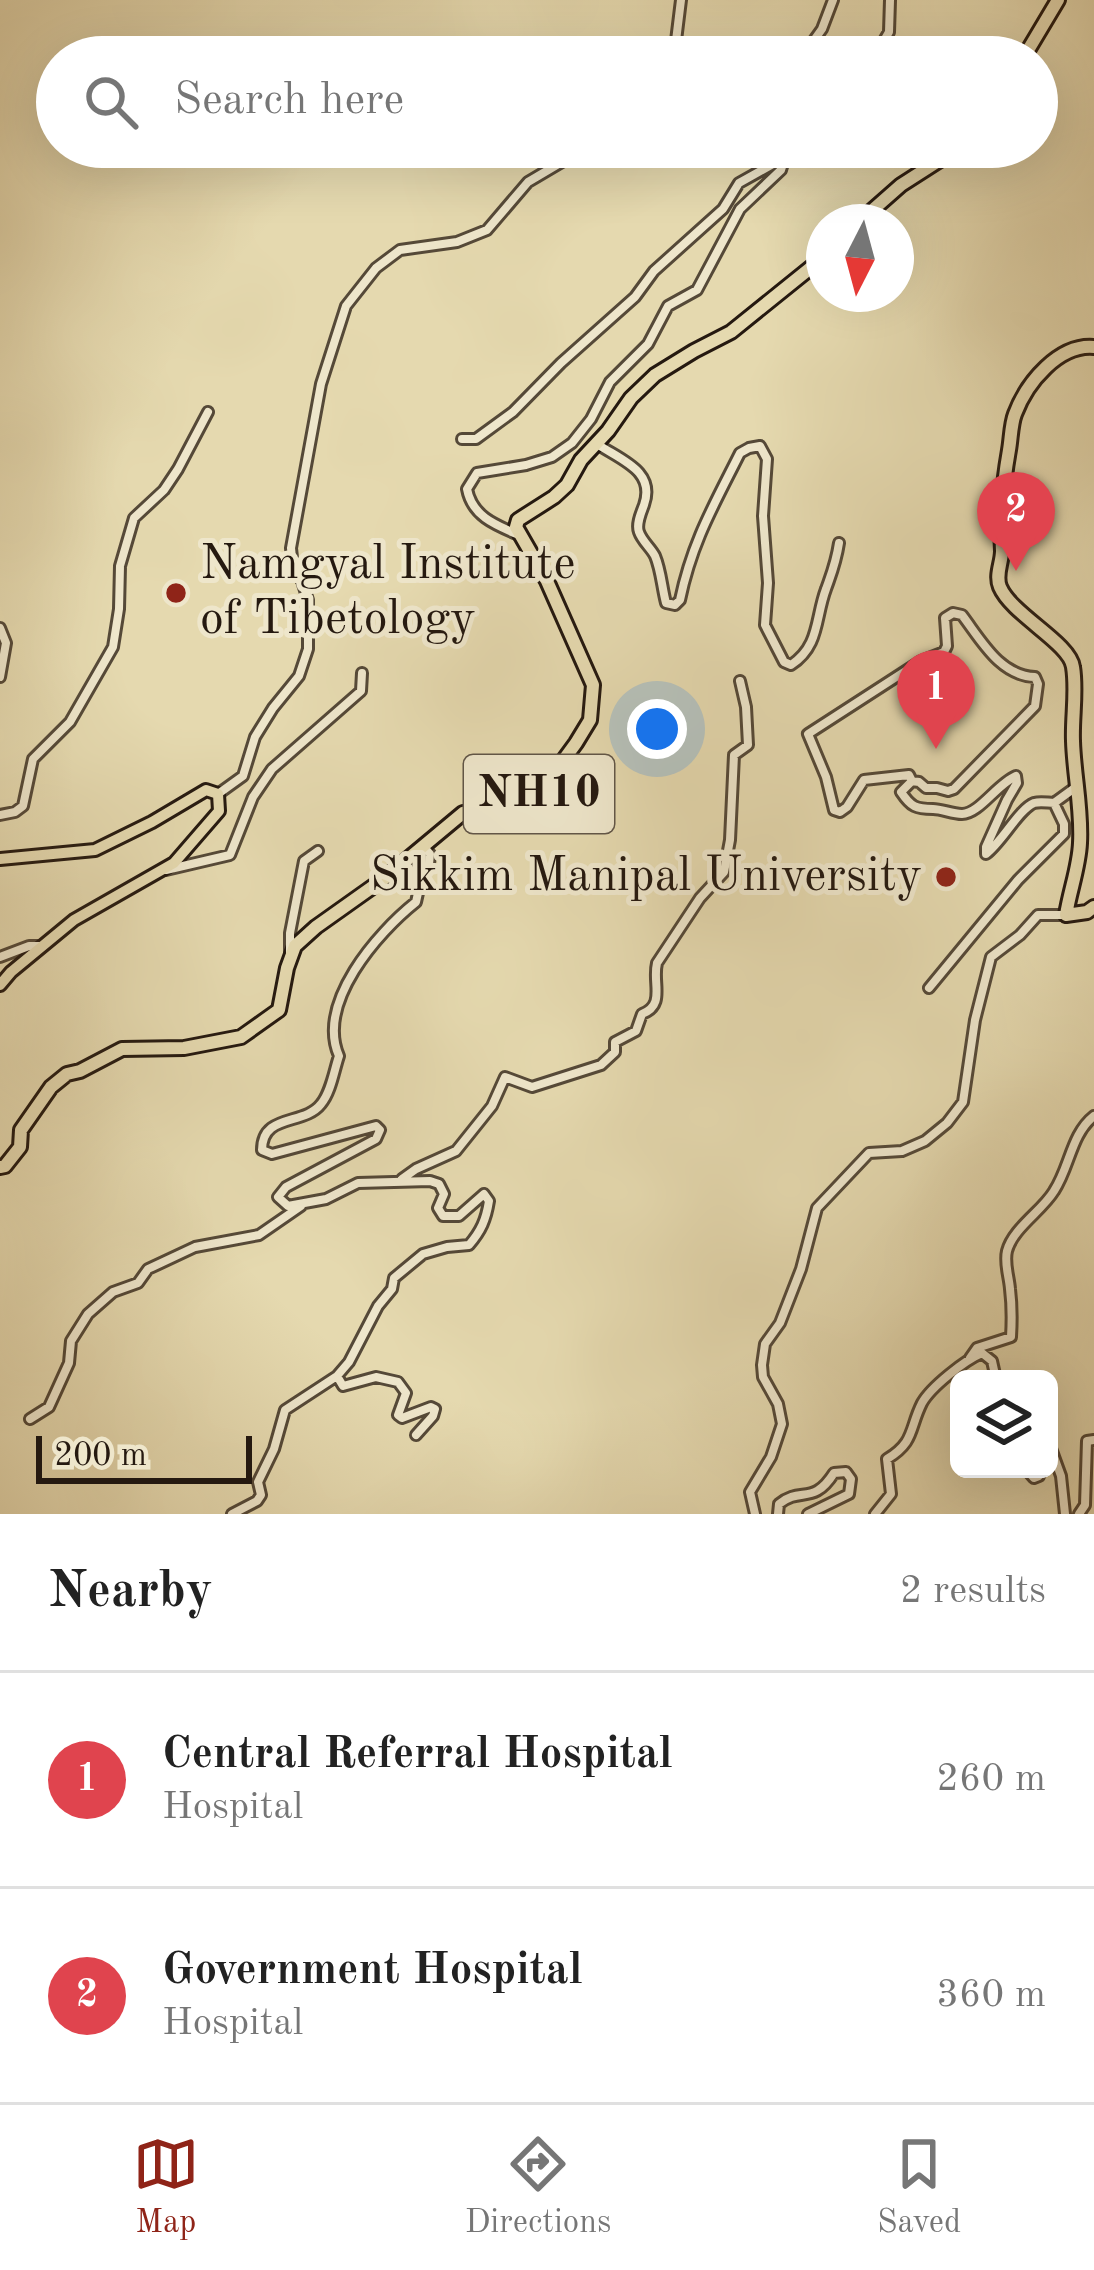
<!DOCTYPE html>
<html lang="en">
<head>
<meta charset="utf-8">
<style>
	body { margin:0; font-family:"Old Standard TT",serif; background:#f6f6f6; color:#222 }
	.controls { position:absolute; right:36px; bottom:36px; display:grid; overflow:hidden; border-radius:18px; box-shadow:0 12px 48px #0002 }
	.controls button { width:108px; height:108px; display:grid; place-items:center; padding:0; border:0; border-bottom:3px solid #e0e0e0; background:#fff; color:#222; font:60px sans-serif }
	.compass { position:absolute; left:806px; top:204px; width:108px; height:108px; border-radius:50%; background:#fff; box-shadow:0 12px 48px #0002; rotate:186deg }
	.scale { position:absolute; left:36px; bottom:30px; width:216px; box-sizing:border-box; padding-left:12px; border:6px solid #251910; border-top:0; font-size:33px; line-height:42px; white-space:nowrap; color:#251910; -webkit-text-stroke:9px #eee6cb; paint-order:stroke }
	.you { position:absolute; left:657px; top:729px; width:42px; height:42px; margin:-30px; border:9px solid #fff; border-radius:50%; background:#1a73e8; box-shadow:0 0 0 18px #1a73e833 }
	.badge { display:grid; place-items:center; width:78px; height:78px; border-radius:50%; background:#8f2418; color:#fff; font-size:39px; font-weight:700 }
	.pin { position:absolute; translate:-50% -99px; filter:drop-shadow(0 3px 6px #0008) }
	.pin::after { content:''; position:absolute; top:63px; width:42px; height:36px; background:inherit; clip-path:polygon(0 0,100% 0,50% 100%) }
	.list { margin:0; padding:0; list-style:none }
	h2 { display:flex; justify-content:space-between; align-items:center; height:156px; margin:0; padding:0 48px; font-size:51px }
	h2 small { font-size:39px; font-weight:400; color:#767676 }
	.list li { display:grid; grid-template-columns:78px 1fr auto; gap:36px; align-items:center; box-sizing:border-box; height:216px; padding:0 48px; border-top:3px solid #e0e0e0 }
	.list b { display:block; font-size:45px; white-space:nowrap }
	.list p { margin:0; font-size:39px; white-space:nowrap; color:#767676 }
	.list em { font-size:39px; font-style:normal; color:#767676 }
	.icon { flex:none; width:66px; height:66px; fill:none; stroke:currentColor; stroke-width:2; stroke-linecap:round; stroke-linejoin:round }
	.map { position:relative; flex:none; width:1094px; height:1514px; overflow:hidden }
	.search { position:absolute; background:#fff; box-shadow:0 12px 48px #0002; left:36px; right:36px; top:36px; height:132px; display:flex; align-items:center; gap:30px; box-sizing:border-box; padding:0 42px; border-radius:66px; color:#767676; font-size:45px }
	.sheet { height:588px; background:#fff }
	nav { display:flex; justify-content:space-around; align-items:center; box-sizing:border-box; height:168px; border-top:3px solid #e0e0e0; background:#fff; font-size:33px; color:#767676 }
	nav a { display:grid; justify-items:center; gap:6px }
	nav .on { color:#8f2418 }
	.map>svg:first-child { display:block }
	.lines { fill:none; stroke-linecap:round; stroke-linejoin:round }
	.minor-casing { stroke:#554938; stroke-width:14 }
	.major-casing { stroke:#251910; stroke-width:16 }
	.highway-casing { stroke:#251910; stroke-width:18 }
	.minor { stroke:#eee6cb; stroke-width:8 }
	.major { stroke:#e5d9af; stroke-width:10 }
	.highway { stroke:#e5d9af; stroke-width:12 }
	.poi-dot { fill:#8f2418; stroke:#eee6cb; stroke-width:4.5 }
	.labels { text-anchor:middle; dominant-baseline:central; stroke-width:10; stroke-linejoin:round; paint-order:stroke }
	.shield { fill:#eee6cb; stroke:#615648; stroke-width:3 }
	.shield-label { font-size:45px; font-weight:bold; fill:#251910 }
	.poi-label { font-size:48px; fill:#251910; stroke:#eee6cb; text-anchor:start }
</style>
</head>
<body>
<div class="map">
<svg width="1094" height="1514" viewBox="0 0 1094 1514">
	<rect width="100%" height="100%" fill="#e5d9af"/>
	<filter id="stains"><feTurbulence type="fractalNoise" baseFrequency=".00167" numOctaves="4"/><feColorMatrix values="0 0 0 0 .2 0 0 0 0 .09 0 0 0 0 .02 0 0 0 .5 -.17"/></filter>
	<radialGradient id="worn" r=".72"><stop offset=".6" stop-color="#630" stop-opacity="0"/><stop offset="1" stop-color="#630" stop-opacity=".3"/></radialGradient>
	<g class="lines">
		<!-- minor casing -->
		<g class="minor-casing">
			<path id="minor" d="M 882,44 L 889,32 L 890,0
				M 674,57 L 681,0
				M 802,57 L 822,29 L 833,0
				M 462,439 L 476,439 L 513,412 L 561,363 L 635,297 L 654,271 L 723,209 L 739,183 L 780,160 L 781,154
				M 597,444 C 621,460 656,471 644,505 C 641,513 636,524 639,532 C 642,541 651,548 655,556 C 661,570 662,588 666,603 L 675,605 L 680,600 C 692,542 714,505 740,453 L 749,448 L 760,446 L 767,459 L 763,516 L 768,583 L 765,625 L 784,662 L 791,665 C 820,646 815,618 826,589 C 832,572 836,563 839,543
				M 519,535 C 495,525 472,516 467,489 L 477,473 L 526,465 L 552,457 L 572,443 L 591,419 L 610,382 L 648,344 L 668,306 L 697,290 L 740,209 L 781,170 L 788,147
				M 0,628 L 6,643 L 0,677
				M 912,781 L 919,782 L 926,788 L 937,788 L 948,791 L 954,789 L 1035,706 L 1038,684 L 1035,677 C 1000,676 981,640 962,615 L 953,613 L 945,618 L 947,646 L 944,652 L 921,661 L 808,734 L 826,777 L 834,810 L 840,812 L 847,807 L 864,780 L 909,775 L 912,781 L 901,792 C 911,807 916,809 933,809 C 942,809 952,814 962,814 C 979,814 997,784 1016,776 L 1017,783 L 1007,800 L 986,847 L 986,854 C 1002,842 1019,809 1034,803 C 1041,801 1048,803 1054,803 L 1064,824 L 1064,834 L 1018,880 L 929,988
				M 218,794 L 243,776 L 255,737 L 273,708 L 299,676 L 308,649 L 308,600 L 302,581 L 293,568 L 291,548 L 321,384 L 346,306 L 376,268 L 400,250 L 457,242 L 487,230 L 528,182 L 577,153 L 596,147
				M 1054,803 L 1076,787
				M 0,815 L 15,812 L 23,806 L 33,759 L 70,722 L 113,647 L 119,609 L 120,566 L 134,518 L 164,490 L 178,469 L 208,412
				M 166,870 L 230,855 L 253,797 L 272,769 L 361,691 L 362,673
				M 290,953 L 290,933 L 304,861 L 318,851
				M 0,957 L 29,946 L 41,946
				M 402,1179 L 416,1169 L 456,1151 L 492,1106 L 505,1077 L 532,1087 L 601,1065 L 615,1052 L 615,1042 L 636,1031 L 642,1014 C 666,1005 652,983 657,963 L 700,898 L 724,872 L 730,840 L 734,755 L 748,745 L 746,707 L 740,681
				M 970,1358 L 977,1348 L 1011,1337 C 1012,1321 1012,1305 1010,1289 C 1009,1276 1004,1263 1007,1251 C 1013,1228 1042,1211 1054,1191 C 1070,1167 1071,1134 1094,1116
				M 337,1376 L 343,1386 L 376,1377 L 398,1382 L 406,1393 L 398,1415 L 402,1418 L 431,1407 L 435,1409 L 433,1416 L 416,1435
				M 30,1419 L 49,1407 L 69,1363 L 71,1341 L 88,1314 L 113,1292 L 138,1283 L 148,1269 L 195,1247 L 259,1235 L 301,1206
				M 1049,1443 L 1061,1476 L 1065,1514
				M 1026,1469 L 1034,1478 L 1039,1476 L 1039,1469
				M 232,1514 L 257,1501 L 261,1495 L 258,1482 L 274,1449 L 285,1410 L 337,1376 L 349,1362 L 378,1306 L 392,1289 L 394,1278 L 423,1254 L 447,1247 L 469,1245 C 481,1231 486,1220 489,1201 L 484,1194 L 459,1216 L 443,1216 L 438,1208 L 444,1194 L 439,1184 L 430,1181 L 358,1183 L 326,1199 L 288,1206 L 278,1197 L 286,1187 L 376,1139 L 380,1130 L 376,1126 L 272,1154 L 262,1150 C 262,1113 304,1126 321,1104 C 331,1092 334,1071 339,1056 C 316,1003 377,933 416,902 L 422,875 L 429,864 L 430,854 L 424,847
				M 755,1514 L 750,1492 L 771,1457 L 782,1424 L 778,1404 L 763,1377 L 762,1365 L 765,1344 L 780,1323 L 801,1269 L 817,1208 L 869,1153 L 902,1151 L 925,1141 L 947,1123 L 963,1102 L 975,1020 L 991,957 L 1020,935 L 1038,915 L 1066,915
				M 778,1514 L 779,1504 C 801,1486 813,1506 834,1473 L 846,1472 L 851,1479 L 849,1494 L 808,1514
				M 875,1514 L 891,1494 L 887,1459 C 915,1442 909,1429 922,1403 C 931,1387 965,1360 982,1353 L 992,1361 L 996,1379
				M 1079,1514 L 1085,1505 L 1087,1441 L 1094,1440"/>
		</g>
		<!-- major casing -->
		<g class="major-casing">
			<path id="major" d="M 0,859 L 95,850 L 152,822 L 206,790 L 218,794 L 219,811 L 174,863 L 74,920 L 11,972 L 0,985"/>
		</g>
		<!-- highway casing -->
		<g class="highway-casing">
			<path id="highway" d="M 1024,57 L 1058,0
				M 859,222 L 901,185 L 940,160 L 951,147
				M 1094,347 C 1059,344 1027,382 1015,414 C 1011,424 1011,439 1009,450 C 1003,484 1000,516 1002,551 C 1002,563 995,575 1000,587 C 1012,615 1070,643 1073,667 C 1077,691 1072,717 1073,741 C 1074,775 1082,809 1080,843 C 1079,867 1070,890 1066,915 L 1087,912 L 1094,907
				M 0,1167 L 5,1166 L 20,1147 L 21,1130 L 51,1087 L 67,1074 L 80,1071 L 122,1049 L 184,1048 L 241,1037 L 279,1010 L 287,968 L 295,946 L 316,927 L 385,878 L 463,813 L 478,810 L 513,821 L 522,817 L 576,743 L 590,720 L 593,685 L 547,581 L 516,527 L 518,520 L 554,497 L 567,485 L 581,460 L 608,431 L 631,398 L 655,375 L 694,351 L 731,332 L 824,257"/>
		</g>
		<!-- minor -->
		<use href="#minor" class="minor"/>
		<!-- major -->
		<use href="#major" class="major"/>
		<!-- highway -->
		<use href="#highway" class="highway"/>
	</g>
	<!-- markers -->
	<g class="poi-dot">
		<circle cx="176" cy="593" r="12"/>
		<circle cx="946" cy="877" r="12"/>
	</g>
	<g class="labels">
		<!-- shield labels -->
		<rect class="shield" x="464" y="755" width="150" height="78" rx="9"/>
		<g class="shield-label">
			<text x="539" y="794">NH10</text>
		</g>
		<!-- poi labels -->
		<g class="poi-label">
			<text x="200" y="565">Namgyal Institute<tspan x="200" dy="55">of Tibetology</tspan></text>
			<text x="922" y="877" text-anchor="end">Sikkim Manipal University</text>
		</g>
	</g>
	<rect width="100%" height="100%" filter="url(#stains)"/>
	<rect width="100%" height="100%" fill="url(#worn)"/>
</svg>
<div class="controls">
<button><svg class="icon" aria-label="layers" viewBox="0 0 24 24"><path d="M12 4l9 5-9 5-9-5zM3 14l9 5 9-5"/></svg></button>
</div>
<svg class="compass" viewBox="-18 -18 36 36"><path d="M0-13l5 13h-10z" fill="#e53935"/><path d="M0 13l5-13h-10z" fill="#767676"/></svg>
<div class="scale">200 m</div>
<div class="you"></div>
<div class="pin badge" style="left:936px;top:749px;background:#e0444e">1</div>
<div class="pin badge" style="left:1016px;top:571px;background:#e0444e">2</div>
<div class="search"><svg class="icon" aria-label="search" viewBox="0 0 24 24"><circle cx="10" cy="10" r="6"/><path d="M15 15l6 6"/></svg>Search here</div>
</div>
<section class="sheet">
<h2>Nearby<small>2 results</small></h2>
<ul class="list">
<li><span class="badge" style="background:#e0444e">1</span><div><b>Central Referral Hospital</b><p>Hospital</p></div><em>260 m</em></li>
<li><span class="badge" style="background:#e0444e">2</span><div><b>Government Hospital</b><p>Hospital</p></div><em>360 m</em></li>
</ul>
</section>
<nav>
<a class="on"><svg class="icon" aria-label="map" viewBox="0 0 24 24"><path d="M3 6l6-2 6 2 6-2v14l-6 2-6-2-6 2zM9 4v14M15 6v14"/></svg>Map</a>
<a><svg class="icon" aria-label="directions" viewBox="0 0 24 24"><path d="M12 3l9 9-9 9-9-9zM9 14v-3h6M13 9l2 2-2 2"/></svg>Directions</a>
<a><svg class="icon" aria-label="saved" viewBox="0 0 24 24"><path d="M7 4h10v16l-5-4-5 4z"/></svg>Saved</a>
</nav>
</body>
</html>
